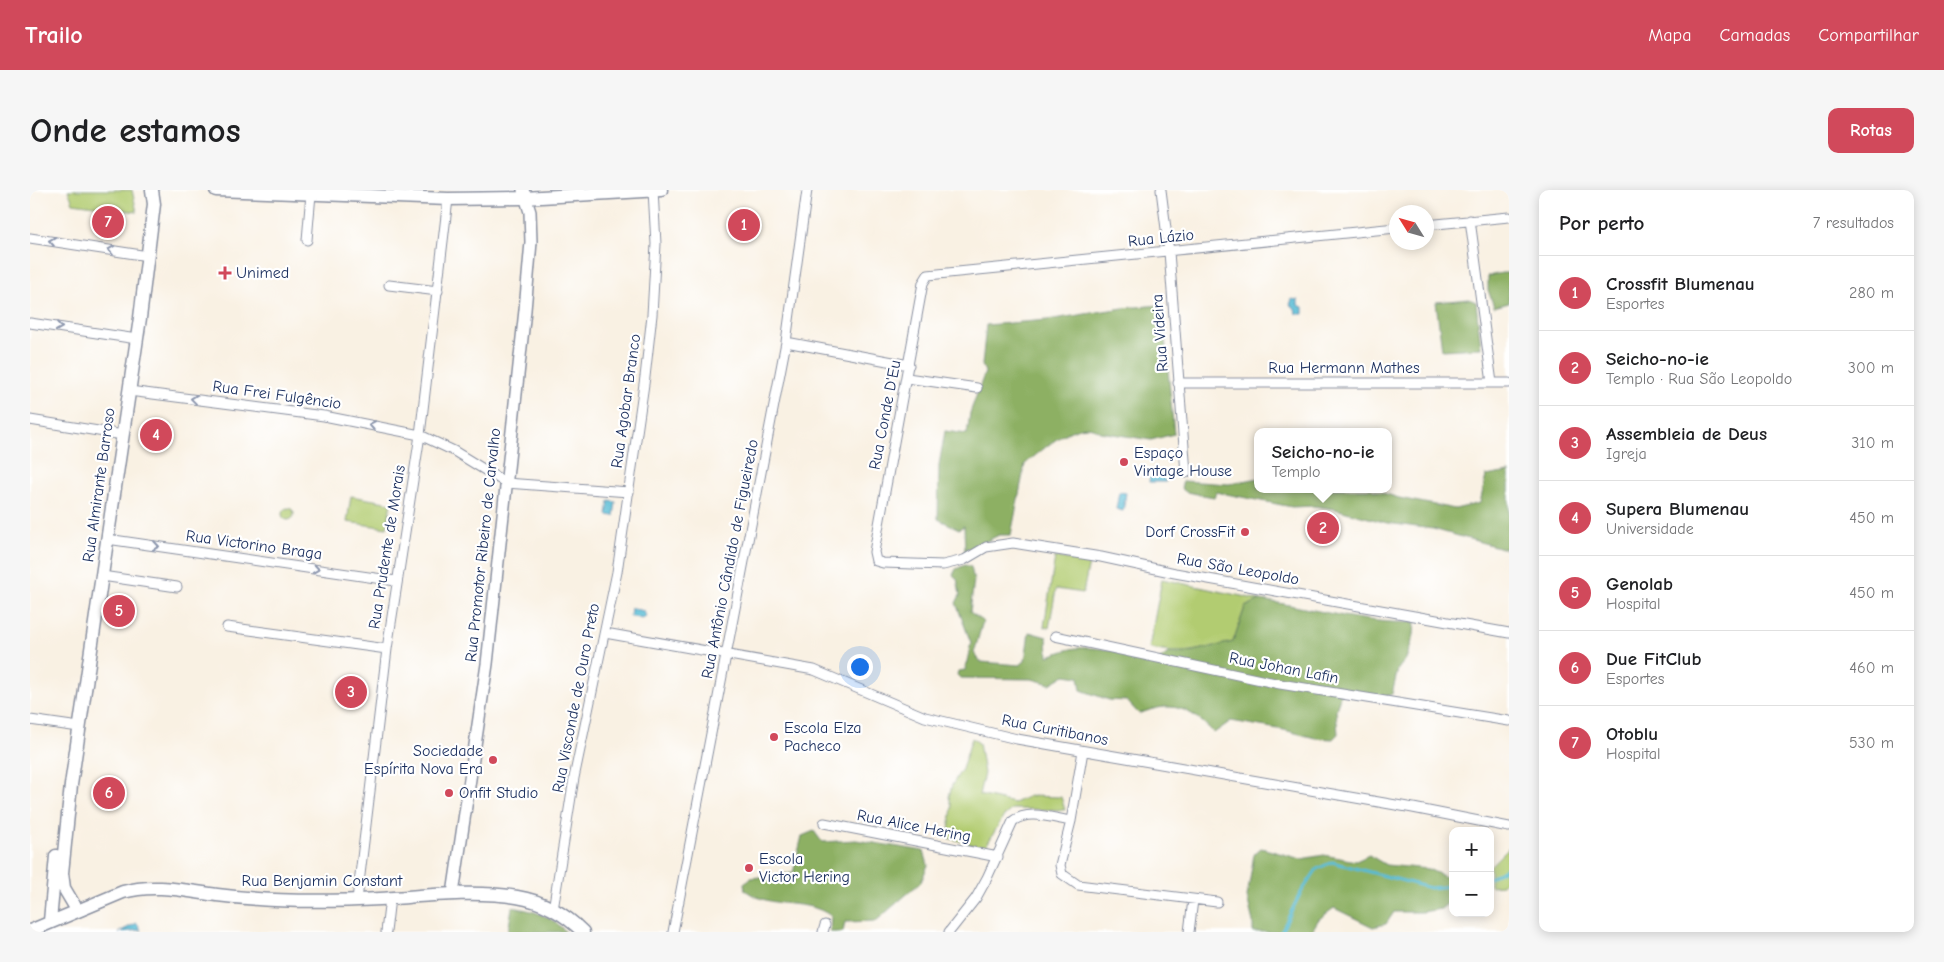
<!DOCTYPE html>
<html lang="pt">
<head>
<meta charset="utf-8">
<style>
	body { margin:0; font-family:"Comic Neue",sans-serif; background:#f6f6f6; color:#202124 }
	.controls { position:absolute; right:15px; bottom:15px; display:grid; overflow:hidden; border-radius:10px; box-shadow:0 2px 12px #0003 }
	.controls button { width:45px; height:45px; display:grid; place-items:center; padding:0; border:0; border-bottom:1px solid #e0e0e0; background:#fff; color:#202124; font:25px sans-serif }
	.compass { position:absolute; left:1359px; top:15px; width:45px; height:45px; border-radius:50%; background:#fff; box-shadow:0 2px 12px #0003; rotate:307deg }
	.you { position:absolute; left:829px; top:476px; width:18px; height:18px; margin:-12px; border:4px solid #fff; border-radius:50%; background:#1a73e8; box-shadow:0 0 0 8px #1a73e833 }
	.badge { display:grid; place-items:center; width:32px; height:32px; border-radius:50%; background:#d1495b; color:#fff; font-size:16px; font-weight:700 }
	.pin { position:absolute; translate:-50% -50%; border:2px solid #fff; box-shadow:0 1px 5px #0006 }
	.popup { position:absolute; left:1224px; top:238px; width:138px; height:65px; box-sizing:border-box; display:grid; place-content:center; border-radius:10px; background:#fff; filter:drop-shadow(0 1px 4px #0005); font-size:16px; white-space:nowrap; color:#757577 }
	.popup b { font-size:19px; color:#202124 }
	.popup::after { content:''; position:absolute; left:50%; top:100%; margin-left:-10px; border:10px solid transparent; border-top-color:#fff }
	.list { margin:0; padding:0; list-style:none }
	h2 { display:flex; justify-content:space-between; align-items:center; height:65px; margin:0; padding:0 20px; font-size:21px }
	h2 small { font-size:16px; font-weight:400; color:#757577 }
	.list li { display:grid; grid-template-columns:32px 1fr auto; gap:15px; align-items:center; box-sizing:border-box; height:75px; padding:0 20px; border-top:1px solid #e0e0e0 }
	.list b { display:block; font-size:19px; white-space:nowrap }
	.list p { margin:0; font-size:16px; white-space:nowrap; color:#757577 }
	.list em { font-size:16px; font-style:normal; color:#757577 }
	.map { position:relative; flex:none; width:1479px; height:742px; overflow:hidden; border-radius:10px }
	header { display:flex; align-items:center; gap:30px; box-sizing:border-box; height:70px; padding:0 25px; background:#d1495b; color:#fff }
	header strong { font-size:24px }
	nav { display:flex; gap:28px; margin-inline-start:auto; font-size:18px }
	.intro { display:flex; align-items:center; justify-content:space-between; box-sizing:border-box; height:120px; padding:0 30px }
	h1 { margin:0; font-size:35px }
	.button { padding:12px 22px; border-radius:10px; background:#d1495b; color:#fff; font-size:18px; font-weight:700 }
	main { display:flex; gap:30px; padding:0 30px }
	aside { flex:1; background:#fff; border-radius:10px; box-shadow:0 2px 12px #0003 }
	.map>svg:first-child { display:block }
	.green { fill:#b2cc71; stroke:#667e68 }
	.forest { fill:#8db063; stroke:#547060 }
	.water { fill:#56bbd4; stroke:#387599 }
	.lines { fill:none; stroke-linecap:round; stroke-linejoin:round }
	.stream { stroke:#56bbd4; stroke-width:3 }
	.minor-casing { stroke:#8a90a0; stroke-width:11 }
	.tertiary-casing { stroke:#8a90a0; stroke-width:14 }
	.secondary-casing { stroke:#8a90a0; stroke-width:15 }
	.minor { stroke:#fff; stroke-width:9 }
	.tertiary { stroke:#fff; stroke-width:11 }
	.secondary { stroke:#fff; stroke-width:12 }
	.oneway { stroke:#8d97ae }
	.poi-dot { fill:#d1495b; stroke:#fff; stroke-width:2 }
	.labels { text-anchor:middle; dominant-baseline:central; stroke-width:4.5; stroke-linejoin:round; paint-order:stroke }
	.street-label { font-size:16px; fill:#1b2f5e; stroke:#fff }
	.poi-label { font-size:16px; fill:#1b2f5e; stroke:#fff; text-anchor:start }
</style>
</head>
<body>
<header>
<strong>Trailo</strong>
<nav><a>Mapa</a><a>Camadas</a><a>Compartilhar</a></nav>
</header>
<div class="intro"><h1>Onde estamos</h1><a class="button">Rotas</a></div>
<main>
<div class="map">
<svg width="1479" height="742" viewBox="0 0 1479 742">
	<rect width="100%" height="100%" fill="#fff"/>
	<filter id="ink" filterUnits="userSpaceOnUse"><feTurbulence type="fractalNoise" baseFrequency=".02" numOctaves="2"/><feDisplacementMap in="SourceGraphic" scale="10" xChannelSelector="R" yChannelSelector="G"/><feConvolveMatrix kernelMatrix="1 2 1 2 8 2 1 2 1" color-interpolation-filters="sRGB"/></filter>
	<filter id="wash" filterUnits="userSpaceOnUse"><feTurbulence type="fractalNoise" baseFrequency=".0096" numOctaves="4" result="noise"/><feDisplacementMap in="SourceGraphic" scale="20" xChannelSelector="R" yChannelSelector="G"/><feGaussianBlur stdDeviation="1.12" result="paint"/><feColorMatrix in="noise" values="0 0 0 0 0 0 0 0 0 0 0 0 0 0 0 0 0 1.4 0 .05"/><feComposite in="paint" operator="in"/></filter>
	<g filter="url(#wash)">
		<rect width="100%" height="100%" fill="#f9f1e3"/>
		<!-- green -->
		<path class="green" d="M 38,0 L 102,0 L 107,22 L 43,13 Z
			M 321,306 L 361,313 L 357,338 L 317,332 Z
			M252 324a6 6 0 1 1 12 0a6 6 0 1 1-12 0Z
			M 1025,367 L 1059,373 L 1053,403 L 1026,399 L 1019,438 L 1014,437 Z
			M 1132,389 L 1230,410 L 1215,417 L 1203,452 C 1173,459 1150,467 1119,458 Z
			M 942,548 L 949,553 L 954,583 L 949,605 L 984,613 L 999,606 L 1031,607 L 1035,620 L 982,619 L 974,626 L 956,656 L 952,657 L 918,648 L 922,617 L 919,607 L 922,595 L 932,579 Z
			M 1479,657 L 1479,687 L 1472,695 L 1460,696 L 1460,676 Z"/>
		<!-- forest -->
		<path class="forest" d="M 1472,83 L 1479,83 L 1479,113 L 1464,117 L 1458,100 L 1458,86 Z
			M 1439,109 L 1446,112 L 1451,158 L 1412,160 L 1406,112 Z
			M 1132,115 L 1144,244 L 1121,250 L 1070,242 C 1049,224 1012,261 995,274 L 981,345 L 969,345 L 935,362 L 934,336 L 929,339 L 908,329 L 909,275 L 915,241 L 937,244 L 940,223 L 955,182 L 952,175 L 956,135 L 1017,130 L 1093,118 Z
			M 1479,282 L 1479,360 L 1403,339 L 1357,333 L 1305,319 L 1284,316 L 1262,317 L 1186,302 L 1184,307 L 1156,302 L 1151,298 L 1153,291 L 1199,294 L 1228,288 L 1228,299 L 1340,299 L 1369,308 L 1425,319 L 1450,313 L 1456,286 Z
			M 935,375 L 941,377 L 944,390 L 940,422 L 953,431 L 944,463 L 951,472 L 990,475 L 995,471 L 999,442 L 1017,447 L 1018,466 C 1026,464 1040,458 1047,458 C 1074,456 1102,465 1128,471 L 1138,463 L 1154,463 L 1203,452 L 1215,417 L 1230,410 C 1281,417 1333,435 1385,432 L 1384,445 L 1376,469 L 1368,479 L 1362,504 L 1350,509 L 1311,503 L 1306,520 L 1308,544 L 1303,549 L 1285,548 L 1254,540 L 1201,531 L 1184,543 C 1159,517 1142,510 1109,524 L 1097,511 L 1079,510 L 1051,500 L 1049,487 L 1035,485 L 1020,494 L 1002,489 L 930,488 L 927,485 L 928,481 L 935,480 L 941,453 L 926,413 L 930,405 L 927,389 L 923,385 L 926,379 Z
			M 784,641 L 792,652 L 826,650 L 894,661 L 898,675 L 891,692 L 846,731 L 815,732 L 813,742 L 800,742 L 801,726 C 775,707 743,721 715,700 L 714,693 L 721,688 L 763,683 L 772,646 Z
			M 1231,658 L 1271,669 L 1294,665 L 1326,671 L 1339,665 L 1356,675 L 1398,679 L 1420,689 L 1423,686 L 1423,709 L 1411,719 L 1392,722 L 1364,722 L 1356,734 L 1343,737 L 1304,718 L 1289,729 L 1281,742 L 1223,742 L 1223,732 L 1217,707 L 1224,664 Z
			M 482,717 C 505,721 520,725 536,742 L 478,742 Z"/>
		<!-- water -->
		<path class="water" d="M 1262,109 L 1268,110 L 1268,115 L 1273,117 L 1273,124 L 1266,124 L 1265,118 L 1260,115 Z
			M 1120,284 L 1131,284 L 1136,292 L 1119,292 Z
			M 1089,302 L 1096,303 L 1093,321 L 1086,319 Z
			M 579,311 L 586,312 L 584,326 L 577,325 Z
			M 601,418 L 614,421 L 616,427 L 612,429 L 600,426 Z
			M 107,733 L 111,740 L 89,742 Z"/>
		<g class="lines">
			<!-- stream -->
			<path class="stream" d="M 1460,688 L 1479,676
				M 1251,742 L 1270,704 L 1287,679 L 1302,672 L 1400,698 L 1423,696"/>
		</g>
	</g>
	<g filter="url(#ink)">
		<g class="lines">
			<!-- minor casing -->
			<g class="minor-casing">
				<path id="minor" d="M 1131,0 L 1139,62 L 1156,283
					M 1440,30 L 1462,193
					M 1396,35 L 1479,27
					M 1366,38 L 898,85 L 893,93 L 844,362 L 846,371 L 853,373 L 913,375 L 934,370 L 956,357 L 983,353 L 1071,367 L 1145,383 L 1479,443
					M 0,48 L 118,66
					M 277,50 L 281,4
					M 359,95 L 408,101
					M 0,133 L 107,149
					M 756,152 L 879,175
					M 877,188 L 947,198
					M 1148,193 L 1479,193
					M 99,201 L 294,226 L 390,245 L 424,261 L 476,293 L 599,302
					M 0,230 L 93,245
					M 77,349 L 366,391
					M 72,386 L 147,397
					M 197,437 L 357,459
					M 575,443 L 784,480 L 895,527 L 987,549 L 1383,618 L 1479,637
					M 1025,446 L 1250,494 L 1479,531
					M 0,530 L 49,537
					M 1053,561 L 1041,631 L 1030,675 L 1032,684 L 1048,695 L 1187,712
					M 794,633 L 968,667
					M 327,710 L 357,459 L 390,245 L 418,9
					M 523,720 L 544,588 L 587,382 L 615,187 L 622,125 L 626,54 L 623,0
					M 356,742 L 360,708
					M 643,742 L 756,152 L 777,0
					M 793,742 L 795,735
					M 919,742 L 946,708 L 957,688 L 983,631 C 999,619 1022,628 1041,631
					M 1159,742 L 1163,710"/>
			</g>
			<!-- tertiary casing -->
			<g class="tertiary-casing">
				<path id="tertiary" d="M 423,704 L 457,474 L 495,120 L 501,52 L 500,22 L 493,0"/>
			</g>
			<!-- secondary casing -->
			<g class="secondary-casing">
				<path id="secondary" d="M 186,0 L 418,9 L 494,8 L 631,0
					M 47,720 L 34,698 L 32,683 L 41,595 L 110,128 L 124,14 L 122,0
					M 20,731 L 26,666
					M 0,741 L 93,702 C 124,693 156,701 187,705 C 241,712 296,712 350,709 C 395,706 442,700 487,707 C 512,711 535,724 553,742"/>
			</g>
			<!-- minor -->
			<use href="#minor" class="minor"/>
			<!-- tertiary -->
			<use href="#tertiary" class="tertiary"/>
			<!-- secondary -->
			<use href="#secondary" class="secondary"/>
		</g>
		<!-- one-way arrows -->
		<defs><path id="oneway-chevron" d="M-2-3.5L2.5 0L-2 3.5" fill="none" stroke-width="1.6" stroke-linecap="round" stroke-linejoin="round" transform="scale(1.25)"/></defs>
		<g class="oneway">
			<use href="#oneway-chevron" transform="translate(22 51) rotate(-171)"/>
			<use href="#oneway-chevron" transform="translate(81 60) rotate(-171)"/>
			<use href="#oneway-chevron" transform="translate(29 137) rotate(8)"/>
			<use href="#oneway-chevron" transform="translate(164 209) rotate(-173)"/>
			<use href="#oneway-chevron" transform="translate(342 235) rotate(-169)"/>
			<use href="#oneway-chevron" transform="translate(126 356) rotate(8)"/>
			<use href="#oneway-chevron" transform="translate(286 379) rotate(8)"/>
		</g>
	</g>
	<!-- markers -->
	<g class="poi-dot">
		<path d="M192.5 75.5h5v5h5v5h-5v5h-5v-5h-5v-5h5z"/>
		<circle cx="1094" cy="272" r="5"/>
		<circle cx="1215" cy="342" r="5"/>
		<circle cx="744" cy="547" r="5"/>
		<circle cx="463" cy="570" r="5"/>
		<circle cx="419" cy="603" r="5"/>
		<circle cx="719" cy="678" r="5"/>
	</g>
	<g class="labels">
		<!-- street labels -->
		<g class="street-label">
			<text transform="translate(1131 48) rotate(-6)">Rua Lázio</text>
			<text transform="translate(1130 143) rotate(-94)">Rua Videira</text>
			<text x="1314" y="178">Rua Hermann Mathes</text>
			<text transform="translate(247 205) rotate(8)">Rua Frei Fulgêncio</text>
			<text transform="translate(596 211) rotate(-82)">Rua Agobar Branco</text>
			<text transform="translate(855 225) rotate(-79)">Rua Conde D'Eu</text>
			<text transform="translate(69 295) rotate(-82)">Rua Almirante Barroso</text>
			<text transform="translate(224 355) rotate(8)">Rua Victorino Braga</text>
			<text transform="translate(453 355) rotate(-84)">Rua Promotor Ribeiro de Carvalho</text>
			<text transform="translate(357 357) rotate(-81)">Rua Prudente de Morais</text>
			<text transform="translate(700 369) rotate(-79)">Rua Antônio Cândido de Figueiredo</text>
			<text transform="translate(1208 379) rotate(10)">Rua São Leopoldo</text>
			<text transform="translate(1254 478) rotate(11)">Rua Johan Lafin</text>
			<text transform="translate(546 508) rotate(-79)">Rua Visconde de Ouro Preto</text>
			<text transform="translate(1025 540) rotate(11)">Rua Curitibanos</text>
			<text transform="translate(884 636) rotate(11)">Rua Alice Hering</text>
			<text x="292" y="691">Rua Benjamin Constant</text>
		</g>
		<!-- poi labels -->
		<g class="poi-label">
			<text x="206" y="83">Unimed</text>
			<text x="1104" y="263">Espaço<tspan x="1104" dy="18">Vintage House</tspan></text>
			<text x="1205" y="342" text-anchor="end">Dorf CrossFit</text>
			<text x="754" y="538">Escola Elza<tspan x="754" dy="18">Pacheco</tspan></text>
			<text x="453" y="561" text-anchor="end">Sociedade<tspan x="453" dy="18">Espírita Nova Era</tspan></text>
			<text x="429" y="603">Onfit Studio</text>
			<text x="729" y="669">Escola<tspan x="729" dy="18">Victor Hering</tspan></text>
		</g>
	</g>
</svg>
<div class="controls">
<button>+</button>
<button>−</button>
</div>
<svg class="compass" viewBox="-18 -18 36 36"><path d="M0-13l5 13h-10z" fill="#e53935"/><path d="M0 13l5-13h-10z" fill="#757577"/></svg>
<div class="you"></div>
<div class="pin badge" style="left:714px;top:35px">1</div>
<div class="pin badge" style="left:1293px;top:338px">2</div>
<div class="popup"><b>Seicho-no-ie</b>Templo</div>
<div class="pin badge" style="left:321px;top:502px">3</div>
<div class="pin badge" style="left:126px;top:245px">4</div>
<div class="pin badge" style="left:89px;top:421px">5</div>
<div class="pin badge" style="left:79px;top:603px">6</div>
<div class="pin badge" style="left:78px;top:32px">7</div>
</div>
<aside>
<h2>Por perto<small>7 resultados</small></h2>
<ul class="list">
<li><span class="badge">1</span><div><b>Crossfit Blumenau</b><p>Esportes</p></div><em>280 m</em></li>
<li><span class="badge">2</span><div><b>Seicho-no-ie</b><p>Templo · Rua São Leopoldo</p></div><em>300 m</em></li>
<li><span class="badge">3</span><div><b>Assembleia de Deus</b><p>Igreja</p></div><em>310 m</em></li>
<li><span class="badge">4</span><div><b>Supera Blumenau</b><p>Universidade</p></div><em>450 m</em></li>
<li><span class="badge">5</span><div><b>Genolab</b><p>Hospital</p></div><em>450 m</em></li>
<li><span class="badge">6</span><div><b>Due FitClub</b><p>Esportes</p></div><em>460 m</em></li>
<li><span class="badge">7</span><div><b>Otoblu</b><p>Hospital</p></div><em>530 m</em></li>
</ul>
</aside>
</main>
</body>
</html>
